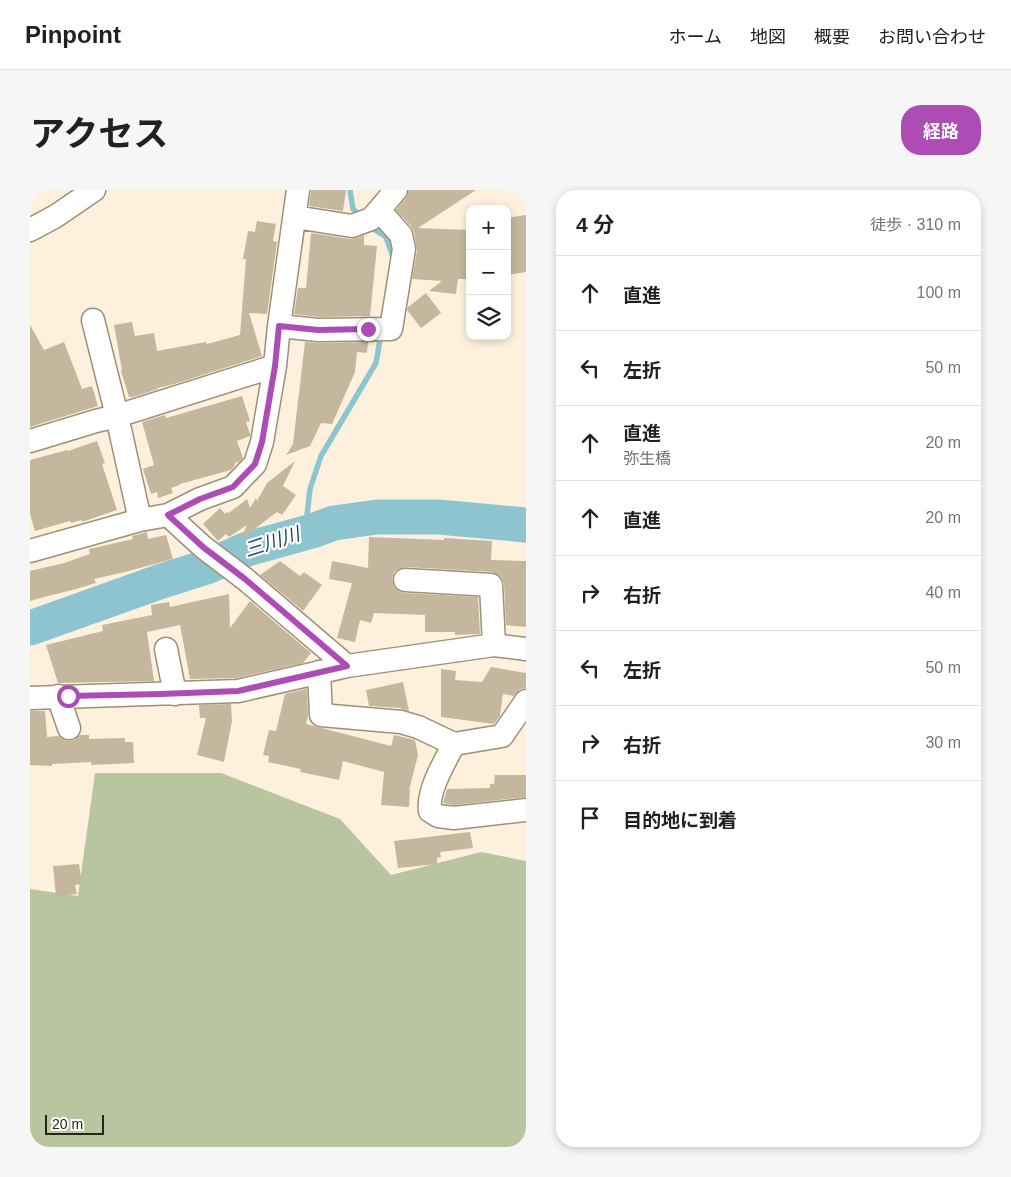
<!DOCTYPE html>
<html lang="ja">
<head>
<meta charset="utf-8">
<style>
	body { margin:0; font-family:Helvetica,"Noto Sans JP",sans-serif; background:#f6f6f6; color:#202124 }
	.controls { position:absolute; right:15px; top:15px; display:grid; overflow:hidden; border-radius:10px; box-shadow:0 2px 8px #0003 }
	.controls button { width:45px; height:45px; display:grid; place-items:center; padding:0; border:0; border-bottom:1px solid #e0e0e0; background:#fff; color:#202124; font:25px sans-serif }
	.scale { position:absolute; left:15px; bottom:12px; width:59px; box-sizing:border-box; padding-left:5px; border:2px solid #29241a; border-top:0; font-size:14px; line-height:18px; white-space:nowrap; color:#29241a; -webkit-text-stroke:4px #fff; paint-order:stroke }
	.stop { position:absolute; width:15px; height:15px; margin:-11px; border:4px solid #ac4cb4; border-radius:50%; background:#fff }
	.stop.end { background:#ac4cb4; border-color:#fff; box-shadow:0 1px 5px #0008 }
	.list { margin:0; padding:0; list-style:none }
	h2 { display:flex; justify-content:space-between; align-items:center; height:65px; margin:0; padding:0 20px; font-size:21px }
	h2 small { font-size:16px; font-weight:400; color:#757577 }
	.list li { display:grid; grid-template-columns:32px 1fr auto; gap:15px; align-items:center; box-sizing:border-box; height:75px; padding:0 20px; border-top:1px solid #e0e0e0 }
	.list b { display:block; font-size:19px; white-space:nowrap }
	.list p { margin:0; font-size:16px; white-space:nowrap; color:#757577 }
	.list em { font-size:16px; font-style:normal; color:#757577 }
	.icon { flex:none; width:28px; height:28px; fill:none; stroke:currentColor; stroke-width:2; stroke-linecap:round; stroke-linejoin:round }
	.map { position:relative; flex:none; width:496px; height:957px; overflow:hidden; border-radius:20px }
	header { display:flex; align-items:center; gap:30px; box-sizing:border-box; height:70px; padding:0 25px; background:#fff; border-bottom:1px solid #e0e0e0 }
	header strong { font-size:24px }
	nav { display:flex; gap:28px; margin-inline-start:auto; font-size:18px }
	.intro { display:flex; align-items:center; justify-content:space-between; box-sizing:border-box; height:120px; padding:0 30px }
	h1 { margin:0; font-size:35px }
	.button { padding:12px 22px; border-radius:20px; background:#ac4cb4; color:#fff; font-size:18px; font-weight:700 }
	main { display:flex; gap:30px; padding:0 30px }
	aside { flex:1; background:#fff; border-radius:20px; box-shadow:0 2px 8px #0003 }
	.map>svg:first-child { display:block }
	.green { fill:#b9c5a1 }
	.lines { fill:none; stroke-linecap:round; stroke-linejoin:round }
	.stream { stroke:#8cc5d0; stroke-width:5.5 }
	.river { stroke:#8cc5d0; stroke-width:35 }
	.building { fill:#c5b79e }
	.minor-casing { stroke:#9d9078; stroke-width:25 }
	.minor { stroke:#fff; stroke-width:22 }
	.route { stroke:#ac4cb4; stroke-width:6 }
	.labels { text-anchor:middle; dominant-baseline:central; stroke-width:4.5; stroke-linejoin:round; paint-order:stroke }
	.water-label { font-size:19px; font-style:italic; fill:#194c54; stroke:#fff }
</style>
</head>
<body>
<header>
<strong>Pinpoint</strong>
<nav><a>ホーム</a><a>地図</a><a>概要</a><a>お問い合わせ</a></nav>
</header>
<div class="intro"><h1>アクセス</h1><a class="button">経路</a></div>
<main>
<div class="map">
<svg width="496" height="957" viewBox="0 0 496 957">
	<rect width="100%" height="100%" fill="#fdf1dd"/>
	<!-- green -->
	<path class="green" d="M 65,583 L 191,583 L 310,629 L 361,685 L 451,662 L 496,671 L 496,957 L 0,957 L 0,699 L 48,706 Z"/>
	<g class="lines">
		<!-- stream -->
		<path class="stream" d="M 320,0 L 323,19 L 331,27
			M 339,35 L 345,40 L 356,47 L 363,67 L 363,70
			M 282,341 L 277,325 L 280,299 L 291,266 L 346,173 L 351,144"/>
		<!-- river -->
		<path class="river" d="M 0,438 L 129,392 L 179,376 L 217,359 L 282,341 L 304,333 L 347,327 L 408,327 L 496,335"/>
	</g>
	<!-- building -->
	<path class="building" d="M 281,0 L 316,0 L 313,21 L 279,16 Z
		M 379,0 L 446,0 L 388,38 L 439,40 L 440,89 L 428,89 L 426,104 L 399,101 L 412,91 L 382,89 L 387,61 L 384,42 L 381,36 L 366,20 L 376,8 Z
		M 496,25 L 496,82 L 477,85 L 477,28 Z
		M 227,31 L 246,34 L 243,51 L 247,52 L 237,124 L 219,123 L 232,166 L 141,195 L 127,198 L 128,199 L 103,207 L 99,207 L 91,181 L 92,180 L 84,135 L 102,132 L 105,146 L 124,143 L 127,161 L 176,152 L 177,154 L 210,145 L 216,69 L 213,69 L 218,41 L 225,42 Z
		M 281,43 L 320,49 L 327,48 L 334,45 L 334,55 L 347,56 L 340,126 L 289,127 L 264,124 L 268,98 L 276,98 Z
		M 396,103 L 411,123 L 391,138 L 377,120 L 378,117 Z
		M 0,135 L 14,160 L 34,152 L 52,199 L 62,196 L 68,216 L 0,237 Z
		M 275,152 L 288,153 L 338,152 L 337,163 L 327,162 L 325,182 L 302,234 L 291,233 L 280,256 L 256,265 L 263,254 Z
		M 212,206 L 220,231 L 216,232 L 220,244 L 220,246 L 207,251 L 213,268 L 209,272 L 205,273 L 205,275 L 201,280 L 150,294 L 150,295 L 141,298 L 143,303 L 128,308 L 127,302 L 121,304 L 113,279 L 124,275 L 112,232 L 135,225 L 136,228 Z
		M 67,251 L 75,273 L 72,274 L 87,320 L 52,332 L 52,330 L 41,333 L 40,331 L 5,341 L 0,324 L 0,270 L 37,260 L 38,261 Z
		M 265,271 L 253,296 L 266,305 L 252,325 L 247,322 L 210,350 L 217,335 L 199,347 L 196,344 L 188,351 L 173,334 L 190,318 L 195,324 L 197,322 L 199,323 L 217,309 L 220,318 L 226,308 L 227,311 L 237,293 Z
		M 117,342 L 118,349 L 136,345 L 143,369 L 95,382 L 64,389 L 66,393 L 46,399 L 18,406 L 0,411 L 0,381 L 34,373 L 60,364 L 59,359 L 103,349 L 102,346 Z
		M 339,347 L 414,350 L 414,348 L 462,351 L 461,370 L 496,371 L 496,437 L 476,435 L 474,394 L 472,388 L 467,384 L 462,382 L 376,377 L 369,379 L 364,382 L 362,389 L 364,396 L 368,401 L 374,403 L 448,407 L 450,444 L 425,445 L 425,442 L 395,442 L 395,425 L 344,423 L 341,433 L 330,430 L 325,452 L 307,448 L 322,393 L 299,389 L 302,371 L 338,378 Z
		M 250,371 L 270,386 L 274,382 L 292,395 L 273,421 L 230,385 Z
		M 199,404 L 200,438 L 220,411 L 281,463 L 273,473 L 206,488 L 160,489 L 150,435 L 117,442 L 124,491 L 28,493 L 16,455 L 73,441 L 72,435 L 122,425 L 121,415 L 139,412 L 140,417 Z
		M 461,477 L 496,483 L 496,498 L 490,499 L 484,506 L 473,504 L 470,526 L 464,534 L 411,527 L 411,479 L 426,481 L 425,490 L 452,492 Z
		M 373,492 L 379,521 L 371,519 L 371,518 L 339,516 L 336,500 Z
		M 276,499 L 277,499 L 278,526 L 276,534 L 361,556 L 364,545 L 385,550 L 388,565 L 379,600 L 380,600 L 379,617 L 351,615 L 354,582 L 313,571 L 309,590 L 270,582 L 271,579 L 238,572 L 239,566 L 233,565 L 239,540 L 246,541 L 255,504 Z
		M 201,514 L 202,531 L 194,572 L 167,565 L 176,528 L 170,528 L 169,515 Z
		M 0,521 L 15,521 L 17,547 L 29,546 L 37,551 L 44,550 L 50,545 L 59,545 L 59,549 L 95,548 L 95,552 L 103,552 L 104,573 L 61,575 L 61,572 L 22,574 L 22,576 L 0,575 Z
		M 465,585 L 496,585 L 496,607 L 424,615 L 413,613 L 417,599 L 460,598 L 460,594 L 464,594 Z
		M 440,642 L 443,658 L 410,662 L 411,667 L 407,668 L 407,674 L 368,678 L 364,651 Z
		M 49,674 L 52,694 L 45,695 L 47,704 L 26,706 L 23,676 Z"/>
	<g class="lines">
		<!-- minor casing -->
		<g class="minor-casing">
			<path id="minor" d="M 349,20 L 366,0
				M 0,40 L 26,26 L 64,0
				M 63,130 L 87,226 L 110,330
				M 249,136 L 288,140 L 361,139 L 374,59 L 371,45 L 349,20 L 341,29 L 322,36 L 265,27
				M 0,251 L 66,231 L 87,226 L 245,176
				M 138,325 L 173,357 L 215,389 L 317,476
				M 0,361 L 110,330 L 138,325 L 170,309 L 203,297 L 225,274 L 232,252 L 245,176 L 249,136 L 268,0
				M 375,390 L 461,395 L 464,455
				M 136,459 L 145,504
				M 289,482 L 291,525 L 371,532 L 388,537 L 424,554 L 472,546 L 496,511
				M 28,506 L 39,538
				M 0,508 L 208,501 L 317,476 L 464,455 L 496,459
				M 424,554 C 415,571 397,601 400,621 L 408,626 L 424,628 L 496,620"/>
		</g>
		<!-- minor -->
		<use href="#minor" class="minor"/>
	</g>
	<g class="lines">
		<!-- route -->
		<path class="route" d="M 38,506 L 131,504 L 208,501 L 317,476 L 215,389 L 173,357 L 138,325 L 170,309 L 203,297 L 225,274 L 232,252 L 245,176 L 249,136 L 288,140 L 338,139"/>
	</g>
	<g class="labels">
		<!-- water labels -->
		<g class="water-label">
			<text transform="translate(242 352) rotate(-18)">三川川</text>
		</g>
	</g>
</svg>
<div class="controls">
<button>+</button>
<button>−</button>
<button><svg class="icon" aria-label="layers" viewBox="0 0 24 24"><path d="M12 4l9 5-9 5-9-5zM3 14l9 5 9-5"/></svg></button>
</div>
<div class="scale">20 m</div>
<div class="stop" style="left:38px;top:506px"></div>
<div class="stop end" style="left:338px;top:139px"></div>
</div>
<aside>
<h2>4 分<small>徒歩 · 310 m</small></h2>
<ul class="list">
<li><svg class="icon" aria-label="ahead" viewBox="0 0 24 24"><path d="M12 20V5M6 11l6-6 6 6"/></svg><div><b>直進</b></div><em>100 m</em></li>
<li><svg class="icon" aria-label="left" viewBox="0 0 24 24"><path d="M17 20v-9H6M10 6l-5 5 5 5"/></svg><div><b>左折</b></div><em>50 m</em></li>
<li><svg class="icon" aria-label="ahead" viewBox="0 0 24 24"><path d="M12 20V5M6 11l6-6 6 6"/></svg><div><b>直進</b><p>弥生橋</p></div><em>20 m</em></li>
<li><svg class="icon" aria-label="ahead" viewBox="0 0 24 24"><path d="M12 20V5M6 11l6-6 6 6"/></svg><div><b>直進</b></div><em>20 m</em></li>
<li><svg class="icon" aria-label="right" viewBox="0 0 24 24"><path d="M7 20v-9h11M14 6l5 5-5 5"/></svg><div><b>右折</b></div><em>40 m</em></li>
<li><svg class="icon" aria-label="left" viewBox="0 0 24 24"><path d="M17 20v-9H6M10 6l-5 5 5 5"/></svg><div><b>左折</b></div><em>50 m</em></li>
<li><svg class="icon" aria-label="right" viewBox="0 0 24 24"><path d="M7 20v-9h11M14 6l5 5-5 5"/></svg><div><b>右折</b></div><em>30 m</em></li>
<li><svg class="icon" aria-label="arrive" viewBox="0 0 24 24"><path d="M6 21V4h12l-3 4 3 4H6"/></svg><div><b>目的地に到着</b></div></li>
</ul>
</aside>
</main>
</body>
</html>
